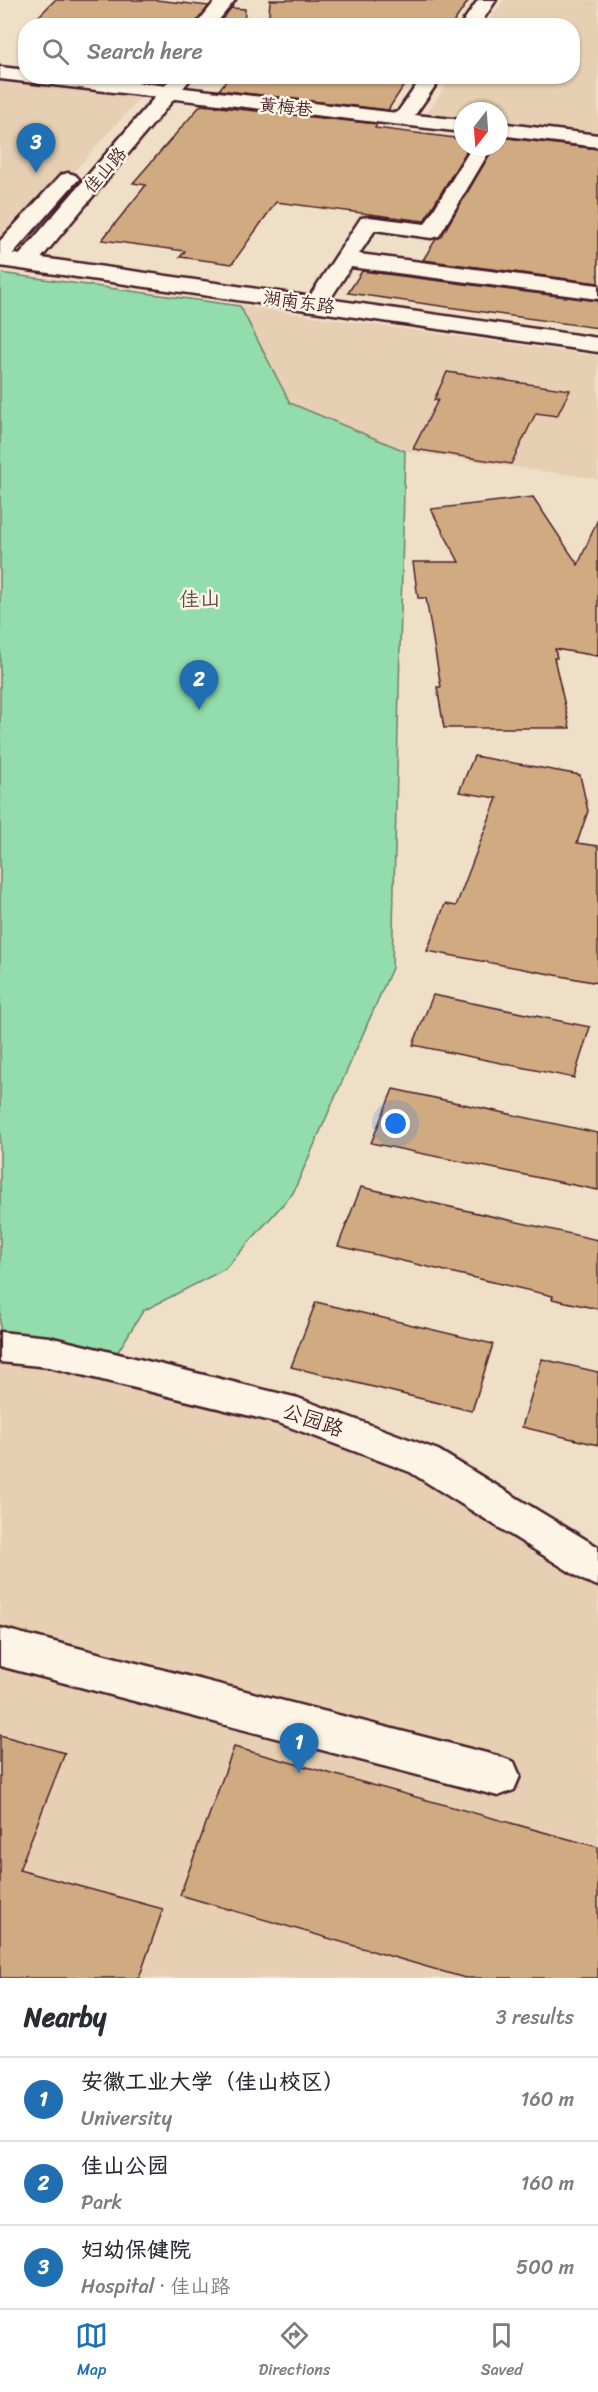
<!DOCTYPE html>
<html lang="en">
<head>
<meta charset="utf-8">
<style>
	body { margin:0; font-family:Sriracha,"LXGW WenKai TC",sans-serif; background:#f7f7f7; color:#2b2b33 }
	.compass { position:absolute; left:454px; top:102px; width:54px; height:54px; border-radius:50%; background:#fff; box-shadow:0 2px 4px #0004; rotate:197deg }
	.you { position:absolute; left:396px; top:1124px; width:21px; height:21px; margin:-15px; border:4px solid #fff; border-radius:50%; background:#1a73e8; box-shadow:0 0 0 9px #1a73e833 }
	.badge { display:grid; place-items:center; width:39px; height:39px; border-radius:50%; background:#1f6fb2; color:#fff; font-size:20px; font-weight:700 }
	.pin { position:absolute; translate:-50% -50px; filter:drop-shadow(0 2px 3px #0008) }
	.pin::after { content:''; position:absolute; top:32px; width:21px; height:18px; background:inherit; clip-path:polygon(0 0,100% 0,50% 100%) }
	.list { margin:0; padding:0; list-style:none }
	h2 { display:flex; justify-content:space-between; align-items:center; height:78px; margin:0; padding:0 24px; font-size:26px }
	h2 small { font-size:20px; font-weight:400; color:#7c7c81 }
	.list li { display:grid; grid-template-columns:39px 1fr auto; gap:18px; align-items:center; box-sizing:border-box; height:84px; padding:0 24px; border-top:2px solid #e1e1e2 }
	.list b { display:block; font-size:22px; white-space:nowrap }
	.list p { margin:0; font-size:20px; white-space:nowrap; color:#7c7c81 }
	.list em { font-size:20px; font-style:normal; color:#7c7c81 }
	.icon { flex:none; width:33px; height:33px; fill:none; stroke:currentColor; stroke-width:2; stroke-linecap:round; stroke-linejoin:round }
	.map { position:relative; flex:none; width:598px; height:1978px; overflow:hidden }
	.search { position:absolute; background:#fff; box-shadow:0 2px 4px #0004; left:18px; right:18px; top:18px; height:66px; display:flex; align-items:center; gap:15px; box-sizing:border-box; padding:0 21px; border-radius:24px; color:#7c7c81; font-size:22px }
	.sheet { height:330px; background:#fff }
	nav { display:flex; justify-content:space-around; align-items:center; box-sizing:border-box; height:84px; border-top:2px solid #e1e1e2; background:#fff; font-size:16px; color:#7c7c81 }
	nav a { display:grid; justify-items:center; gap:3px }
	nav .on { color:#1f6fb2 }
	.map>svg:first-child { display:block }
	.built { fill:#e6cfb2 }
	.green { fill:#93dcab; stroke:#6e7e6b; stroke-width:1.5 }
	.building { fill:#d0ab82; stroke:#4a1f2b; stroke-width:1.5 }
	.lines { fill:none; stroke-linecap:round; stroke-linejoin:round }
	.minor-casing { stroke:#4a1f2b; stroke-width:5 }
	.tertiary-casing { stroke:#4a1f2b; stroke-width:5 }
	.secondary-casing { stroke:#4a1f2b; stroke-width:5 }
	.minor { fill:#fcf5e5; fill-rule:evenodd }
	.tertiary { fill:#fcf5e5; fill-rule:evenodd }
	.secondary { fill:#fcf5e5; fill-rule:evenodd }
	.labels { text-anchor:middle; dominant-baseline:central; stroke-width:5; stroke-linejoin:round; paint-order:stroke }
	.far-street-label { font-size:18px; fill:#4a1f2b; stroke:#fcf5e5 }
	.park-label { font-size:21px; fill:#5c4e4b; stroke:#fcf5e5 }
	.street-label { font-size:21px; fill:#4a1f2b; stroke:#fcf5e5 }
</style>
</head>
<body>
<div class="map">
<svg width="598" height="1978" viewBox="0 0 598 1978">
	<rect width="100%" height="100%" fill="#efdfc7"/>
	<filter id="ink" filterUnits="userSpaceOnUse"><feTurbulence type="fractalNoise" baseFrequency=".0167" numOctaves="2"/><feDisplacementMap in="SourceGraphic" scale="12" xChannelSelector="R" yChannelSelector="G"/><feConvolveMatrix kernelMatrix="1 2 1 2 8 2 1 2 1" color-interpolation-filters="sRGB"/></filter>
	<g filter="url(#ink)">
		<!-- built -->
		<path class="built" d="M 504,0 L 598,0 L 598,136 L 499,124 L 499,111 L 463,111 L 463,120 L 426,115 L 452,77 L 572,76 L 572,26 L 486,25 Z
			M 0,73 L 146,91 L 0,254 Z
			M 240,306 L 598,356 L 598,479 L 405,451 L 290,403 Z
			M 0,1347 L 424,1461 L 598,1568 L 598,1978 L 0,1978 Z"/>
		<!-- green -->
		<path class="green" d="M 0,273 L 240,306 L 290,403 L 405,451 L 392,968 L 293,1193 L 225,1269 L 143,1311 L 109,1366 L 0,1347 Z"/>
		<!-- building -->
		<path class="building" d="M 55,0 L 156,0 L 209,6 L 193,26 L 29,26 Z
			M 270,0 L 469,0 L 451,26 L 385,26 L 347,21 L 344,24 L 269,15 Z
			M 231,8 L 245,9 L 244,26 L 217,26 Z
			M 230,76 L 410,76 L 388,110 L 219,90 Z
			M 201,105 L 377,124 L 375,128 L 463,139 L 463,147 L 469,147 L 424,221 L 276,202 L 232,264 L 180,257 L 185,251 L 102,240 L 146,185 L 133,183 Z
			M 500,137 L 598,149 L 598,283 L 423,260 L 436,239 L 441,237 L 494,147 L 499,147 Z
			M 362,271 L 598,301 L 598,328 L 348,293 Z
			M 447,372 L 570,390 L 557,416 L 536,413 L 511,464 L 413,449 L 438,400 L 434,400 Z
			M 533,497 L 578,565 L 598,519 L 598,656 L 555,649 L 557,658 L 554,658 L 570,728 L 444,728 L 437,687 L 441,687 L 426,598 L 418,598 L 413,562 L 459,562 L 431,509 Z
			M 474,756 L 580,775 L 588,811 L 577,843 L 598,846 L 598,983 L 427,951 L 445,904 L 456,906 L 497,798 L 459,792 Z
			M 433,995 L 590,1027 L 574,1078 L 413,1045 Z
			M 393,1089 L 598,1133 L 598,1190 L 371,1143 Z
			M 361,1187 L 598,1240 L 598,1309 L 552,1299 L 553,1296 L 338,1246 Z
			M 316,1302 L 493,1344 L 472,1411 L 291,1367 Z
			M 542,1359 L 598,1372 L 598,1445 L 522,1427 Z
			M 0,1735 L 65,1753 L 19,1870 L 163,1909 L 139,1978 L 0,1978 Z
			M 234,1747 L 598,1847 L 598,1978 L 465,1978 L 180,1895 Z"/>
		<g class="lines">
			<!-- minor casing -->
			<g class="minor-casing">
				<path id="minor" d="M 478,0 L 496,0 L 479,26 L 460,26 Z
					M 0,67 L 26,70 L 26,76 L 83,76 L 397,113 L 423,76 L 442,76 L 415,115 L 463,120 L 463,132 L 0,79 Z
					M 499,123 L 598,135 L 598,147 L 499,135 Z
					M 472,147 L 492,147 L 439,236 L 431,238 L 375,230 L 359,254 L 598,285 L 598,299 L 351,267 L 323,310 L 307,310 L 304,305 L 361,218 L 369,217 L 425,224 Z
					M 0,1628 L 498,1756 L 514,1762 L 520,1776 L 514,1790 L 498,1796 L 0,1666 Z"/>
			</g>
			<!-- tertiary casing -->
			<g class="tertiary-casing">
				<path id="tertiary" d="M 216,0 L 235,0 L 214,26 L 195,26 Z
					M 173,76 L 193,76 L 33,268 L 17,268 L 14,263 L 17,258 Z
					M 68,173 L 75,175 L 79,179 L 75,183 L 8,259 L 0,261 L 0,241 L 61,175 Z
					M 0,1332 L 49,1337 L 298,1398 L 438,1450 L 598,1547 L 598,1586 L 583,1580 L 410,1472 L 279,1423 L 49,1367 L 0,1362 Z"/>
			</g>
			<!-- secondary casing -->
			<g class="secondary-casing">
				<path id="secondary" d="M 0,252 L 598,338 L 598,352 L 0,266 Z"/>
			</g>
			<!-- minor -->
			<use href="#minor" class="minor"/>
			<!-- tertiary -->
			<use href="#tertiary" class="tertiary"/>
			<!-- secondary -->
			<use href="#secondary" class="secondary"/>
		</g>
	</g>
	<g class="labels">
		<!-- far-street labels -->
		<g class="far-street-label">
			<text transform="translate(286 107) rotate(6)">黄梅巷</text>
			<text transform="translate(105 170) rotate(-49)">佳山路</text>
			<text transform="translate(299 302) rotate(8)">湖南东路</text>
		</g>
		<!-- park labels -->
		<g class="park-label">
			<text x="200" y="599">佳山</text>
		</g>
		<!-- street labels -->
		<g class="street-label">
			<text transform="translate(313 1420) rotate(19)">公园路</text>
		</g>
	</g>
</svg>
<svg class="compass" viewBox="-18 -18 36 36"><path d="M0-13l5 13h-10z" fill="#e53935"/><path d="M0 13l5-13h-10z" fill="#7c7c81"/></svg>
<div class="you"></div>
<div class="pin badge" style="left:299px;top:1773px">1</div>
<div class="pin badge" style="left:199px;top:710px">2</div>
<div class="pin badge" style="left:36px;top:173px">3</div>
<div class="search"><svg class="icon" aria-label="search" viewBox="0 0 24 24"><circle cx="10" cy="10" r="6"/><path d="M15 15l6 6"/></svg>Search here</div>
</div>
<section class="sheet">
<h2>Nearby<small>3 results</small></h2>
<ul class="list">
<li><span class="badge">1</span><div><b>安徽工业大学（佳山校区）</b><p>University</p></div><em>160 m</em></li>
<li><span class="badge">2</span><div><b>佳山公园</b><p>Park</p></div><em>160 m</em></li>
<li><span class="badge">3</span><div><b>妇幼保健院</b><p>Hospital · 佳山路</p></div><em>500 m</em></li>
</ul>
</section>
<nav>
<a class="on"><svg class="icon" aria-label="map" viewBox="0 0 24 24"><path d="M3 6l6-2 6 2 6-2v14l-6 2-6-2-6 2zM9 4v14M15 6v14"/></svg>Map</a>
<a><svg class="icon" aria-label="directions" viewBox="0 0 24 24"><path d="M12 3l9 9-9 9-9-9zM9 14v-3h6M13 9l2 2-2 2"/></svg>Directions</a>
<a><svg class="icon" aria-label="saved" viewBox="0 0 24 24"><path d="M7 4h10v16l-5-4-5 4z"/></svg>Saved</a>
</nav>
</body>
</html>
